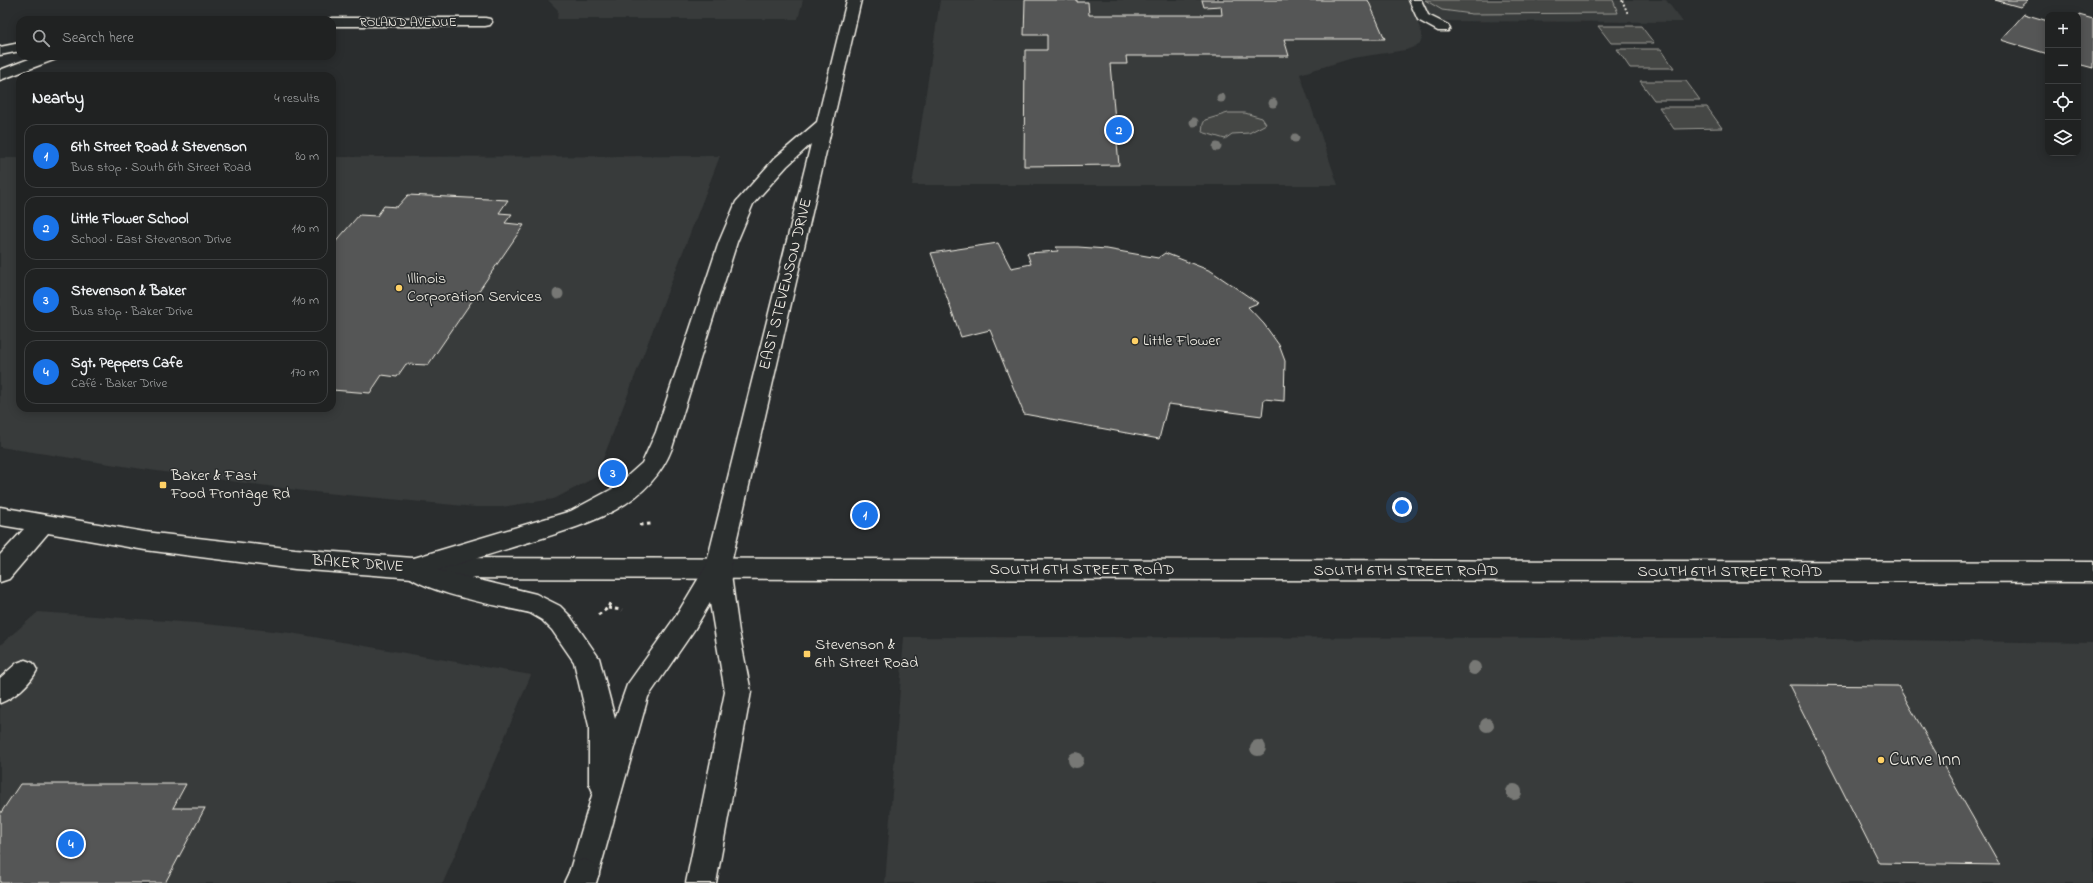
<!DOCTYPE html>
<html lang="en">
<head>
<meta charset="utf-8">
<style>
	body { margin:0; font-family:"Indie Flower",sans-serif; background:#2d2f2f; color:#f1f3f6 }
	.controls { position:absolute; right:12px; top:12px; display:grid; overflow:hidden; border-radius:8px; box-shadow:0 2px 10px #0003 }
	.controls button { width:36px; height:36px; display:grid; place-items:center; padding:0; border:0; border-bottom:1px solid #3d3f40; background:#202222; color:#f1f3f6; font:20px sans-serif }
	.you { position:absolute; left:1402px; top:507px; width:14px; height:14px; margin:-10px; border:3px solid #fff; border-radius:50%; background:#1a73e8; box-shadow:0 0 0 6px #1a73e833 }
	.badge { display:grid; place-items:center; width:26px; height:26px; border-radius:50%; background:#1a73e8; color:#fff; font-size:13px; font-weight:700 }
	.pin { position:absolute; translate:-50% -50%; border:2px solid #fff; box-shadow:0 1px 4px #0006 }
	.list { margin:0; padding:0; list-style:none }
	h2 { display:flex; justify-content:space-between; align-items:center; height:52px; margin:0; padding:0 16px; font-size:17px }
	h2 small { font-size:13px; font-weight:400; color:#a2a4a5 }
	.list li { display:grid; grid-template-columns:26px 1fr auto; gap:12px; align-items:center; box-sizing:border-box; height:64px; margin:0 8px 8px; padding:0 8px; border:1px solid #3d3f40; border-radius:12px }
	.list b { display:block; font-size:15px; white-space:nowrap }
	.list p { margin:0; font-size:13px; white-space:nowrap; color:#a2a4a5 }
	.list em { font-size:13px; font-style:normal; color:#a2a4a5 }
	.icon { flex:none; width:22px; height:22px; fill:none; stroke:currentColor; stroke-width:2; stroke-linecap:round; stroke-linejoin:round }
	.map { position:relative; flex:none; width:2093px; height:883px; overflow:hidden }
	.search { position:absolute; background:#202222; box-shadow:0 2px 10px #0003; left:16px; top:16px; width:320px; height:44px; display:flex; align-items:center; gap:10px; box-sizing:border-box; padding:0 14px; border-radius:12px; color:#a2a4a5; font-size:15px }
	.panel { position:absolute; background:#202222; box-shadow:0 2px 10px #0003; left:16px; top:72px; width:320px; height:340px; border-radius:12px }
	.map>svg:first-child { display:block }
	.built { fill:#373a3a }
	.green { fill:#444645; stroke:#9c9c96 }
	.building { fill:#555756; stroke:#f4f1e8 }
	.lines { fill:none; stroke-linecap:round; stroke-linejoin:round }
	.service-casing { stroke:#f4f1e8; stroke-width:3 }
	.minor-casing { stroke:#f4f1e8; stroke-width:3 }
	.secondary-casing { stroke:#f4f1e8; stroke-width:3 }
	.primary-casing { stroke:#f4f1e8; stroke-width:3 }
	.path-far1 { stroke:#f4f1e8; stroke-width:2; stroke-dasharray:2 2; stroke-linecap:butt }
	.path { stroke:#f4f1e8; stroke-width:3; stroke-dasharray:3.5 3.5; stroke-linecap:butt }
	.service { fill:#2a2d2e; fill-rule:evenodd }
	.minor { fill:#2a2d2e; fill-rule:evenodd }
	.secondary { fill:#2a2d2e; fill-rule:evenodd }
	.primary { fill:#2a2d2e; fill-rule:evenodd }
	.tree { fill:#777875 }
	.poi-dot { fill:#ffd166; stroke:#2a2d2e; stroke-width:1.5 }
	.labels { text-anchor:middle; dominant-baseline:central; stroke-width:3; stroke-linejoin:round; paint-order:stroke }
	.far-street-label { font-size:13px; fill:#f4f1e8; stroke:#2a2d2e }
	.poi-label { font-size:16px; fill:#f4f1e8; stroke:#2a2d2e; text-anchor:start }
	.street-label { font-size:16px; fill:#f4f1e8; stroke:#2a2d2e }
	.near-poi-label { font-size:19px; fill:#f4f1e8; stroke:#2a2d2e; text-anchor:start }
</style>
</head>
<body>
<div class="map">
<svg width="2093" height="883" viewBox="0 0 2093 883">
	<rect width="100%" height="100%" fill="#2a2d2e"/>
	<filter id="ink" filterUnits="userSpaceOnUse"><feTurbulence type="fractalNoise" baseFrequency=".025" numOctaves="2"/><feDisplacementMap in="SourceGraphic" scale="8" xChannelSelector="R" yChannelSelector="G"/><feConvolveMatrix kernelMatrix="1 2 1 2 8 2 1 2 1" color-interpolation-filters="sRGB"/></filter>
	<g filter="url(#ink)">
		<!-- built -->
		<path class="built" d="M 548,0 L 803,0 L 798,19 L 557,19 L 558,10 Z
			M 940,0 L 1666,0 L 1683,22 L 1417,21 L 1422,33 L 1422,39 L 1420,43 L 1414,47 L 1406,50 L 1353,58 L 1300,74 L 1338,185 L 912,185 Z
			M 720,156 L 596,477 L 554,499 L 502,507 L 475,507 L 304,491 L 142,469 L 0,447 L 0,158 L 20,158 L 20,408 L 332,408 L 332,157 Z
			M 38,612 L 196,623 L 291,633 L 531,675 L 443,883 L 0,883 L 0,645 Z
			M 904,637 L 1767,638 L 2093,643 L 2093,883 L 885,883 Z"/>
		<!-- green -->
		<path class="green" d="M 1425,0 L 1613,0 L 1618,13 L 1472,14 L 1442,10 Z
			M 1598,26 L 1641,26 L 1654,43 L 1611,43 Z
			M 1617,49 L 1661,49 L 1674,68 L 1630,68 Z
			M 1640,81 L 1686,81 L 1700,100 L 1654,100 Z
			M 1659,107 L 1707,107 L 1722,128 L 1674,129 Z
			M 1228,113 L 1245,113 L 1262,118 L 1266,124 L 1249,133 L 1232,134 L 1225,139 L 1202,132 L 1203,124 L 1205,120 Z"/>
		<!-- building -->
		<path class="building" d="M 1025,0 L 1077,0 L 1077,2 L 1088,2 L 1089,15 L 1222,15 L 1221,6 L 1204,7 L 1202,0 L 1368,0 L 1385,39 L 1284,39 L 1289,56 L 1126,56 L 1127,64 L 1110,64 L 1119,165 L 1024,166 L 1025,50 L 1047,50 L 1047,35 L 1024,35 Z
			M 1995,0 L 2028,0 L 2020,7 Z
			M 2024,14 L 2048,21 L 2048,54 L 2001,40 Z
			M 2079,15 L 2093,19 L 2093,68 L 2078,64 Z
			M 408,195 L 508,200 L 499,213 L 512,214 L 505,223 L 524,225 L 428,365 L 406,364 L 397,377 L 382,375 L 370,393 L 332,390 L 332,246 L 359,215 L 377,216 L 384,206 L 397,207 Z
			M 998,243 L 1011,268 L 1031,264 L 1027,253 L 1058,251 L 1056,247 L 1078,247 L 1107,249 L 1158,258 L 1165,253 L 1211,271 L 1258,303 L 1248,307 L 1264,324 L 1279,345 L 1285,361 L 1284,401 L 1264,399 L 1262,416 L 1168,404 L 1159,439 L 1024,414 L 990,330 L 961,337 L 931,253 Z
			M 1789,685 L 1898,686 L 2000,865 L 1879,863 Z
			M 20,784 L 186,784 L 173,808 L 205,808 L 165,883 L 0,883 L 0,814 Z"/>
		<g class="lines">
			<!-- service casing -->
			<g class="service-casing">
				<path id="service" d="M 1409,0 L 1421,0 L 1428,15 L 1448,25 L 1450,28 L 1448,31 L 1438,31 L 1418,20 Z
					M 25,660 L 33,663 L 37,670 C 30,684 14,698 0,703 L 0,678 L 17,663 Z"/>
			</g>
			<!-- minor casing -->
			<g class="minor-casing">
				<path id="minor" d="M 332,18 L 485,18 L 490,19 L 492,22 L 490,25 L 485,26 L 332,26 L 332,20 L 326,20 Z
					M 20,43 L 20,51 L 0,55 L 0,47 Z
					M 37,56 L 58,56 L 56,59 L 0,80 L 0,70 Z
					M 0,507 L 145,532 L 295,549 L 413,558 L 2093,562 L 2093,582 L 413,578 L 295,569 L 145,550 L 48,533 L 9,579 L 0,582 L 0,555 L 24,529 L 0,525 Z"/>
			</g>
			<!-- secondary casing -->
			<g class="secondary-casing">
				<path id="secondary" d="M 847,0 L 861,0 L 730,568 L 739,632 L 751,692 L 716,883 L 686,883 L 725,692 L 710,603 L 694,630 L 648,697 L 596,883 L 566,883 L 593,792 L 589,783 L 589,726 L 574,662 L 552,630 L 542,620 L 530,613 C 502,606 413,592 401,568 L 404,561 L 571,511 L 614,488 L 642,463 L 656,432 L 719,242 L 736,202 L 775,158 L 817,122 ZM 811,144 L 706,566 L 676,616 L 627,685 L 615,719 L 599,658 L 570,616 L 560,606 L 536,594 L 438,570 C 468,561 497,552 526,543 C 582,526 649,509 672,448 L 737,242 L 753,204 L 787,166 Z"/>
			</g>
			<!-- primary casing -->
			<g class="primary-casing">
				<path id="primary" d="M 584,859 L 595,864 L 599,874 L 595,883 L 564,883 L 573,864 Z"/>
			</g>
			<!-- path-far1 -->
			<path class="path-far1" d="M 1622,0 L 1628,14"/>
			<!-- path -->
			<path class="path" d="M 640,525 L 651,524
				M 608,608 L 622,610
				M 598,615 L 608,608 L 610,603"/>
			<!-- service -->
			<use href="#service" class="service"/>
			<!-- minor -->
			<use href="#minor" class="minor"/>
			<!-- secondary -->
			<use href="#secondary" class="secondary"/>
			<!-- primary -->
			<use href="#primary" class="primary"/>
		</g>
		<!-- trees -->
		<g class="tree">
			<circle cx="1221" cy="98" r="4.5"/>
			<circle cx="1273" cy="103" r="4.5"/>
			<circle cx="1194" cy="122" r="4.5"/>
			<circle cx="1295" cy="138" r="4.5"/>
			<circle cx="1217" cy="147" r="4.5"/>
			<circle cx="558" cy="294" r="5.5"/>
			<circle cx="1474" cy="668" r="7"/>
			<circle cx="1487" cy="725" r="7"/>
			<circle cx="1258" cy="748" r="8"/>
			<circle cx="1076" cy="760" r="8"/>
			<circle cx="1514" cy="792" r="8"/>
		</g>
	</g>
	<!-- markers -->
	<g class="poi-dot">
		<circle cx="399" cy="288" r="4"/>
		<circle cx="1135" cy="341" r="4"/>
		<rect x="159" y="481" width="8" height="8" rx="2"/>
		<rect x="803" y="650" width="8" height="8" rx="2"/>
		<circle cx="1881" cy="760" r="4"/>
	</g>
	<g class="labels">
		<!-- far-street labels -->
		<g class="far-street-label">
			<text x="408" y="22">ROLAND AVENUE</text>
		</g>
		<!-- poi labels -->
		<g class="poi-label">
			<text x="407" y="279">Illinois<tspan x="407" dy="18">Corporation Services</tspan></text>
			<text x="1143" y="341">Little Flower</text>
			<text x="171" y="476">Baker &amp; Fast<tspan x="171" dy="18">Food Frontage Rd</tspan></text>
			<text x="815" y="645">Stevenson &amp;<tspan x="815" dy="18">6th Street Road</tspan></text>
		</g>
		<!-- street labels -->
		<g class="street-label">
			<text transform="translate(786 284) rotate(-76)">EAST STEVENSON DRIVE</text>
			<text transform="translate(358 564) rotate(4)">BAKER DRIVE</text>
			<text x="1082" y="570">SOUTH 6TH STREET ROAD</text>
			<text x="1406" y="571">SOUTH 6TH STREET ROAD</text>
			<text x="1730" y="572">SOUTH 6TH STREET ROAD</text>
		</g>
		<!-- near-poi labels -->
		<g class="near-poi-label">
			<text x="1889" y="760">Curve Inn</text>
		</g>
	</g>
</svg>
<div class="controls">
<button>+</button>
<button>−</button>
<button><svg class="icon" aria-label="locate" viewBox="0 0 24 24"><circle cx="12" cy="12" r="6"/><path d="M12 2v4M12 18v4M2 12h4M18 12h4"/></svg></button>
<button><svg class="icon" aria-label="layers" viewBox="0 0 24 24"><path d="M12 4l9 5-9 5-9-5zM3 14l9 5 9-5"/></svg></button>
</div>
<div class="you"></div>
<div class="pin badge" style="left:865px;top:515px">1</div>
<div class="pin badge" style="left:1119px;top:130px">2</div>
<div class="pin badge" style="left:613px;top:473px">3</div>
<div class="pin badge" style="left:71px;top:844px">4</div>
<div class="search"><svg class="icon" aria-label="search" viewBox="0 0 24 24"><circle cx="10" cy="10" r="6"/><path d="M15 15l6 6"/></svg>Search here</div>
<section class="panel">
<h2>Nearby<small>4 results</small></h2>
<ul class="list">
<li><span class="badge">1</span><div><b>6th Street Road &amp; Stevenson</b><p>Bus stop · South 6th Street Road</p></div><em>80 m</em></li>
<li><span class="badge">2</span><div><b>Little Flower School</b><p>School · East Stevenson Drive</p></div><em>110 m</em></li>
<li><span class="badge">3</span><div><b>Stevenson &amp; Baker</b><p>Bus stop · Baker Drive</p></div><em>110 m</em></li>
<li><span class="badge">4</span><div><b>Sgt. Peppers Cafe</b><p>Café · Baker Drive</p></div><em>170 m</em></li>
</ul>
</section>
</div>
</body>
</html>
